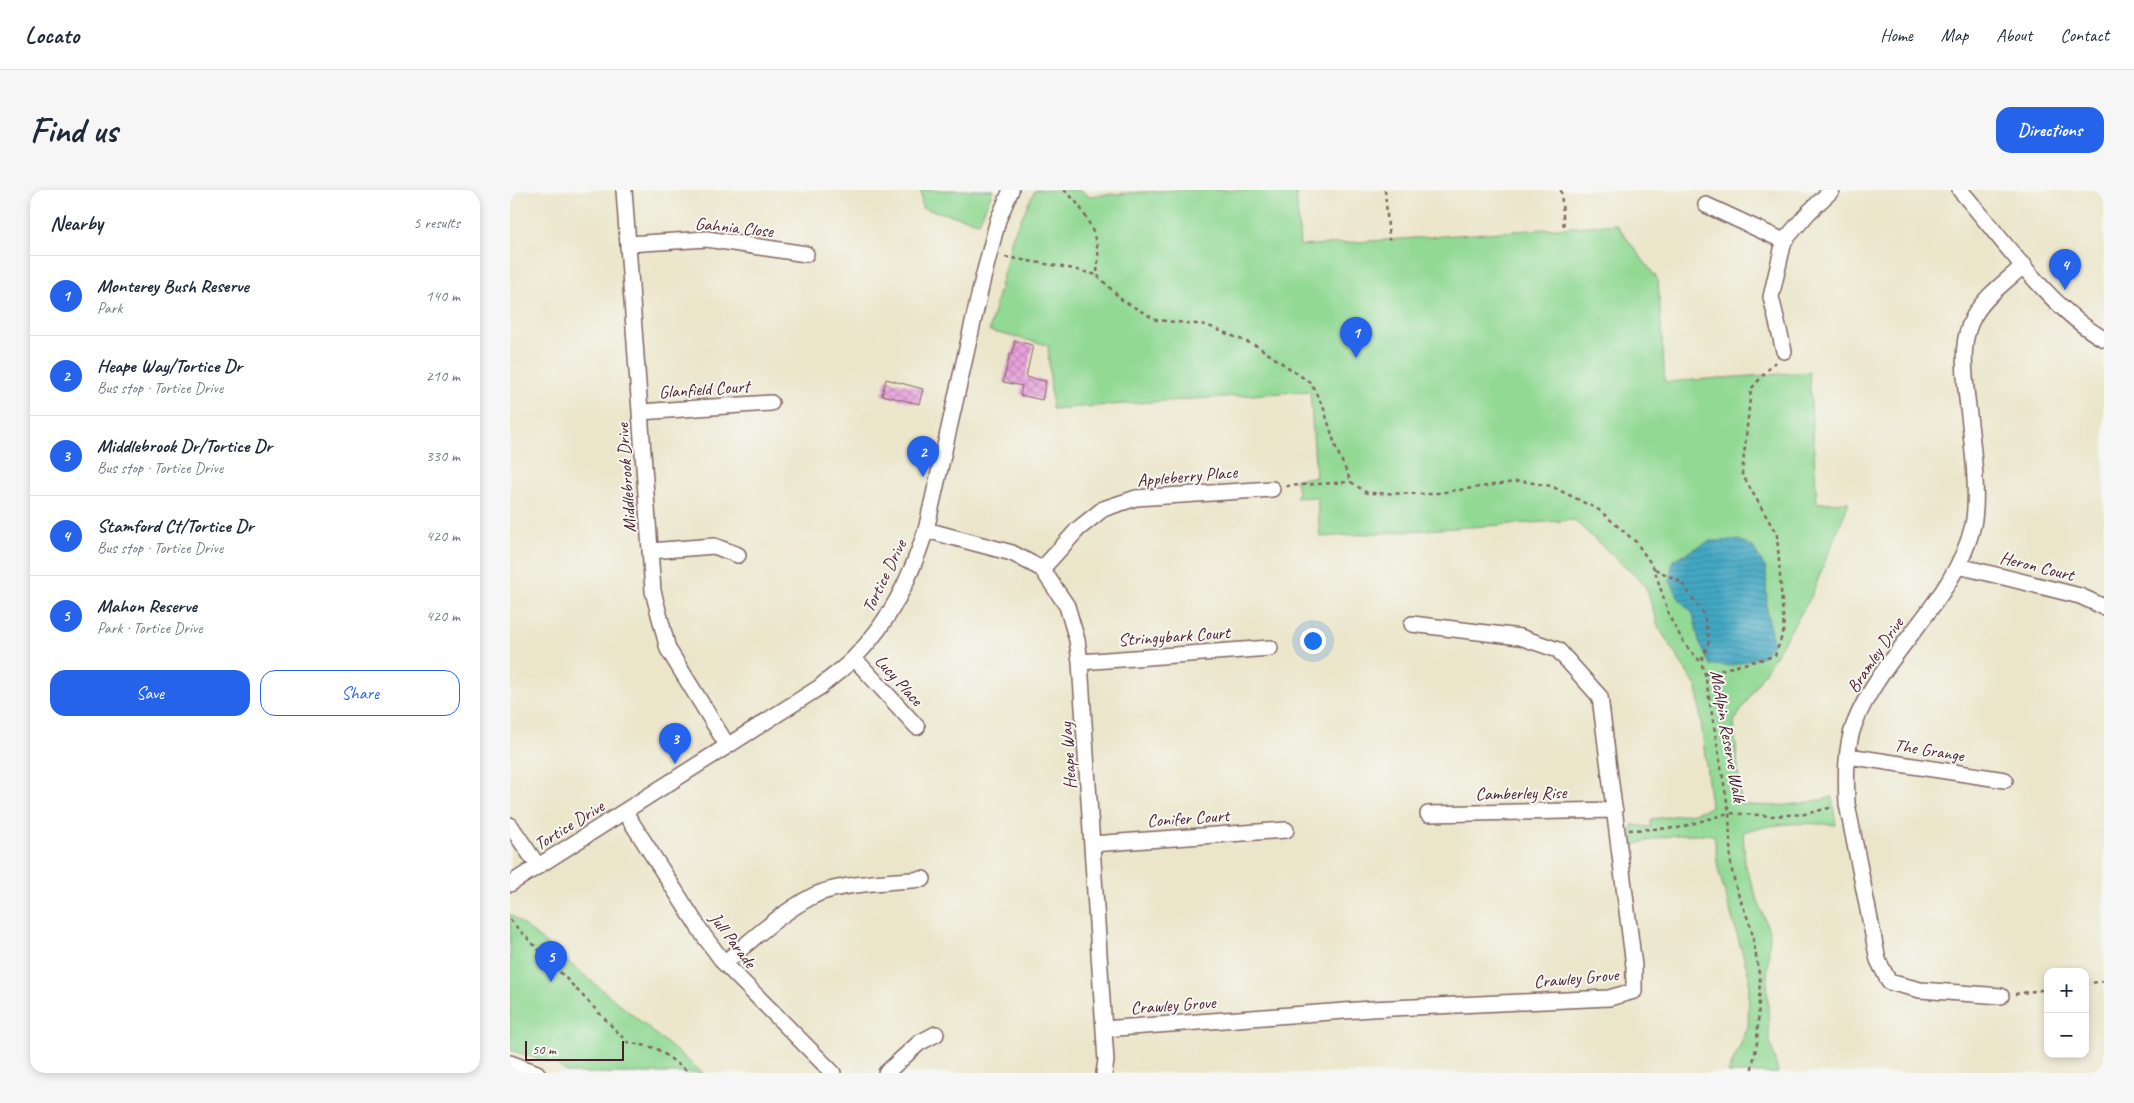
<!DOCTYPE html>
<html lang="en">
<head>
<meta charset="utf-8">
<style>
	body { margin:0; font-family:Caveat,sans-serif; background:#f6f6f7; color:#1f2937 }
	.controls { position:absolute; right:15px; bottom:15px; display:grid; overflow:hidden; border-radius:10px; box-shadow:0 2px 8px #0003 }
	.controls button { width:45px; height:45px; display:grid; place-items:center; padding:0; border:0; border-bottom:1px solid #e0e1e3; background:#fff; color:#1f2937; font:25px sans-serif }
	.scale { position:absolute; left:15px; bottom:12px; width:99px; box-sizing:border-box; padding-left:5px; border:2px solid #4a1f2b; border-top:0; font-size:14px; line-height:18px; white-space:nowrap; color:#4a1f2b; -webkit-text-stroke:4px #f6f6f2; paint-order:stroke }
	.you { position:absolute; left:802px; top:450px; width:18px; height:18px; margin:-12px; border:4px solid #fff; border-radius:50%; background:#1a73e8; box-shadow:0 0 0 8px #1a73e833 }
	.badge { display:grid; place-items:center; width:32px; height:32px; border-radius:50%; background:#2563eb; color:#fff; font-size:16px; font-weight:700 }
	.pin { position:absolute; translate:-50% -41px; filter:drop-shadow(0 1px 2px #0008) }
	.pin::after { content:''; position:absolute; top:26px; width:18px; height:15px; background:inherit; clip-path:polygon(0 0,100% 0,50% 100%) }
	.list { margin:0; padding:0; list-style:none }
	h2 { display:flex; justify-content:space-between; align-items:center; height:65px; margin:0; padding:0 20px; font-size:21px }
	h2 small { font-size:16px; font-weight:400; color:#747a83 }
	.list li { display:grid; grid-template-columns:32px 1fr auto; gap:15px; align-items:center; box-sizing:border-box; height:80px; padding:0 20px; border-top:1px solid #e0e1e3 }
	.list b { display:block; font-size:19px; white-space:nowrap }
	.list p { margin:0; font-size:16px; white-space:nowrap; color:#747a83 }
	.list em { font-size:16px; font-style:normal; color:#747a83 }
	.actions { display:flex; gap:10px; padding:15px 20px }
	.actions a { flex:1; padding:11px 0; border:1px solid #2563eb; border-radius:15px; text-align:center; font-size:18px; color:#2563eb }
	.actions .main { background:#2563eb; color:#fff }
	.map { position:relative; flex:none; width:1594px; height:883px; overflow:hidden; border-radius:15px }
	header { display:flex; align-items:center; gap:30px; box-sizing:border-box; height:70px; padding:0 25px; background:#fff; border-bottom:1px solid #e0e1e3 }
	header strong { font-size:24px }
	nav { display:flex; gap:28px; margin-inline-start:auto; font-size:18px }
	.intro { display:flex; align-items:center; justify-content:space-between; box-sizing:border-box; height:120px; padding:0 30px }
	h1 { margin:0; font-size:35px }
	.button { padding:12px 22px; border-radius:15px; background:#2563eb; color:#fff; font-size:18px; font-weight:700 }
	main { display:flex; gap:30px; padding:0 30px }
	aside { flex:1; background:#fff; border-radius:15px; box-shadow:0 2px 8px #0003 }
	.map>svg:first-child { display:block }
	.green { fill:#92d994; stroke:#6e7c60 }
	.water { fill:url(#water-rules); stroke:#466477 }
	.building { fill:url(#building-cross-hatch) }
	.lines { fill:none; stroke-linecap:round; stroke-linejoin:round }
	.minor-casing { stroke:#826563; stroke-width:18 }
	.path { stroke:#826563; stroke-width:2.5; stroke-dasharray:4 4; stroke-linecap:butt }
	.minor { stroke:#fff; stroke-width:15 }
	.labels { text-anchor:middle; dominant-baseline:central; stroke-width:4; stroke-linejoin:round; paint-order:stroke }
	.street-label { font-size:18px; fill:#4a1f2b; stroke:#f6f6f2 }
</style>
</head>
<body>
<header>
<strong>Locato</strong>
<nav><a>Home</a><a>Map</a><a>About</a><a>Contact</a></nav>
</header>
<div class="intro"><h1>Find us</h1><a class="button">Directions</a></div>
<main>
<aside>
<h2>Nearby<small>5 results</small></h2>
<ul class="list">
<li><span class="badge">1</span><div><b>Monterey Bush Reserve</b><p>Park</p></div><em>140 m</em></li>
<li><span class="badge">2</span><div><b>Heape Way/Tortice Dr</b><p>Bus stop · Tortice Drive</p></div><em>210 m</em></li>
<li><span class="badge">3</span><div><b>Middlebrook Dr/Tortice Dr</b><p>Bus stop · Tortice Drive</p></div><em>330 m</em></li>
<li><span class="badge">4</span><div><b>Stamford Ct/Tortice Dr</b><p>Bus stop · Tortice Drive</p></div><em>420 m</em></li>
<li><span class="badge">5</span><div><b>Mahon Reserve</b><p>Park · Tortice Drive</p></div><em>420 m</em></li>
</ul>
<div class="actions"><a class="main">Save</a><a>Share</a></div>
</aside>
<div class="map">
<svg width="1594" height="883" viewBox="0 0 1594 883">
	<defs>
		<pattern id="water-rules" width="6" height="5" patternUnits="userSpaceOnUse" patternTransform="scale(1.25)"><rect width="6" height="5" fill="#43a8c3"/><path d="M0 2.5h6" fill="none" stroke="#3a889f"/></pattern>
		<pattern id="building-cross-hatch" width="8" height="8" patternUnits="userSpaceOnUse" patternTransform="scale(1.25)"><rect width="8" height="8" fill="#e8a3db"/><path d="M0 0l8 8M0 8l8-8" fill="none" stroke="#be84b2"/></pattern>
	</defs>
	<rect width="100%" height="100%" fill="#f6f6f2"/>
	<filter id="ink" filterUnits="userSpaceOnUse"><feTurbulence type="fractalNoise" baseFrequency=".02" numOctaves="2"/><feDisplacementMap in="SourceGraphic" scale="10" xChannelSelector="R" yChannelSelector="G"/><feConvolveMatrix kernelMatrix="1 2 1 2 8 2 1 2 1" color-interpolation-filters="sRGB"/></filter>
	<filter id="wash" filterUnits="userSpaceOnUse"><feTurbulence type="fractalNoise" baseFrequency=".0096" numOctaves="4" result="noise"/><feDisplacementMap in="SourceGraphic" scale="20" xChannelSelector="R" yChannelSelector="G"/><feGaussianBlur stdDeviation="1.12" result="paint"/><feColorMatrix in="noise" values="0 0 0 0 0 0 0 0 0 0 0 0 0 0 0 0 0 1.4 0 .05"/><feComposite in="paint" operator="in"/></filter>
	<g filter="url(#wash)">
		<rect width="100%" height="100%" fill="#ebe6ca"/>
		<!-- green -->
		<path class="green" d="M 411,0 L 483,0 L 469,32 L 412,18 Z
			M 525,0 L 571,0 L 578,6 L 662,0 L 786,0 L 790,56 L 1106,34 L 1148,90 L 1155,192 L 1299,182 L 1307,313 L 1339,312 L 1301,407 L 1224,532 L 1231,614 C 1261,618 1292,615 1322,607 L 1326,635 C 1295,632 1263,633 1233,642 L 1235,675 L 1260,744 L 1257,787 L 1259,846 L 1268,883 L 1218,883 L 1238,837 L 1239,786 L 1208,679 L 1204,645 C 1177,642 1150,646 1124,655 L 1122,635 L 1141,637 L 1141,629 L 1184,623 L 1201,617 L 1187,498 L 1149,438 L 1135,395 L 1064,330 L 810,347 L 807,307 L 786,308 L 788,300 L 785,289 L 806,287 L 800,201 L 542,219 L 538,155 L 479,141 L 503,45 Z
			M 0,724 L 193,883 L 58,883 L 47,875 L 0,860 Z"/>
		<!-- water -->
		<path class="water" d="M 1229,350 L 1243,357 L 1256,379 L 1257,420 L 1263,454 L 1253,466 L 1220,476 L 1200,475 L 1189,451 L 1183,424 L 1170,410 L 1160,391 L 1163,370 L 1200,351 Z"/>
		<g id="blocks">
			<!-- building -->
			<path class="building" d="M 505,151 L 523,155 L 516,187 L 536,191 L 532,210 L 510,205 L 512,196 L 493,192 L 500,164 L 502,164 Z
				M 376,189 L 413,199 L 409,214 L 372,205 Z"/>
		</g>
	</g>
	<g filter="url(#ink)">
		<use href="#blocks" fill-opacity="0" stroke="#826563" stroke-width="1"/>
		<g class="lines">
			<!-- minor casing -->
			<g class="minor-casing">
				<path id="minor" d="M 114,0 L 143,401 L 158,459 L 217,555
					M 1450,0 C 1491,47 1540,119 1594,149
					M 1196,15 L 1274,51
					M 118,54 L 197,49 L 296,64
					M 1274,161 L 1261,107 L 1274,51 L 1298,23 L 1322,0
					M 130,222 L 261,213
					M 416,340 L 502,363 L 532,379 L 557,416 L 567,450 L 570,472 L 596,871 L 594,883
					M 140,361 L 204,356 L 228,365
					M 1449,376 L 1570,406 L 1594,417
					M 532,379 L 568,339 L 593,319 L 626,308 L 762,299
					M 344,468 L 407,537
					M 570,472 L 760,458
					M 1338,566 L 1495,590
					M 115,622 L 194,746 L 214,773 L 323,883
					M 918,624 L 1105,620
					M 0,635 L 28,676
					M 582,654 L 776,640
					M 0,694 L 310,497 C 321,487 335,478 345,467 C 381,430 400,389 416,340 L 473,88 L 488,30 L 501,0
					M 214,773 C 242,750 270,723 303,706 C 328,693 384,692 413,689
					M 1491,806 L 1410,800 L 1379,792 L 1368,770 L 1337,614 C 1336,589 1335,559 1344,535 C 1371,464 1446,410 1463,335 C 1470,300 1460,237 1456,200 C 1454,175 1451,148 1464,126 C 1476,105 1497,91 1514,75
					M 594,839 L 861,819 L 1099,808 L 1124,801 L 1124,776 L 1090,507 L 1048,460 L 1010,447 L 902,434
					M 0,873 L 27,883
					M 376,883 L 409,853 L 426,844"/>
			</g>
			<!-- path -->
			<path class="path" d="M 554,0 C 572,14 584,39 588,61 C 589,69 587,78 587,85 L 612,110 L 646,130 L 696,135 L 747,156 L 801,193 L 814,219 L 826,258 L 841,292 L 857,303 L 921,304 L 1011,291 L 1041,296 L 1089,320 L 1126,352 L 1144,378 L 1160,428 L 1176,456 L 1191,472 L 1195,484 L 1219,623 L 1221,677 L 1227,701 L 1241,737 L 1250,789 L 1247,853 L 1241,883
				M 875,0 L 879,50
				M 1051,0 L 1054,39
				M 495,67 L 559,78 L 587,85
				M 776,296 L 841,292
				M 1145,379 L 1171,392 L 1194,424 L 1199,451 L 1191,472
				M 1195,484 L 1265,466 L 1274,440 L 1267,345 L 1232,284 L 1241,199 L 1265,172
				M 1119,640 L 1168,638 L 1219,623 L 1262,626 L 1295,624 L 1323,617
				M 0,730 L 117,852 L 146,858 L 180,883
				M 1575,794 L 1594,791
				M 1505,804 L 1538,799"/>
			<!-- minor -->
			<use href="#minor" class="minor"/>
		</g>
	</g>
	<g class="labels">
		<!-- street labels -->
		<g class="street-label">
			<text transform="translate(224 37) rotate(6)">Gahnia Close</text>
			<text transform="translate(194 199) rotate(-4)">Glanfield Court</text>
			<text transform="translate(677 286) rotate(-5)">Appleberry Place</text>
			<text transform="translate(116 288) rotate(-94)">Middlebrook Drive</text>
			<text transform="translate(1527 376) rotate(14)">Heron Court</text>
			<text transform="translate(374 386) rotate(-64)">Tortice Drive</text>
			<text transform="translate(664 446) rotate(-4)">Stringybark Court</text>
			<text transform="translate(1365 465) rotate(-56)">Bramley Drive</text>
			<text transform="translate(389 490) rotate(48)">Lucy Place</text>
			<text transform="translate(1218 546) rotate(80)">McAlpin Reserve Walk</text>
			<text transform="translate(1419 560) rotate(9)">The Grange</text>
			<text transform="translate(558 566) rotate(-94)">Heape Way</text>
			<text transform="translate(1011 603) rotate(-1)">Camberley Rise</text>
			<text transform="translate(678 628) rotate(-4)">Conifer Court</text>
			<text transform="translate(59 635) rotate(-32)">Tortice Drive</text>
			<text transform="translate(223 750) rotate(53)">Jull Parade</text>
			<text transform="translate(1066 788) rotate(-5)">Crawley Grove</text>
			<text transform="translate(663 815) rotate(-4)">Crawley Grove</text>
		</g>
	</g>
</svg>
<div class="controls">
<button>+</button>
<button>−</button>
</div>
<div class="scale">50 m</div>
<div class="you"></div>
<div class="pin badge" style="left:846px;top:168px">1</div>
<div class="pin badge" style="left:413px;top:287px">2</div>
<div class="pin badge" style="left:165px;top:574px">3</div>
<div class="pin badge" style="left:1555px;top:100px">4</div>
<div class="pin badge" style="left:41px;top:792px">5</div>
</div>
</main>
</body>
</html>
